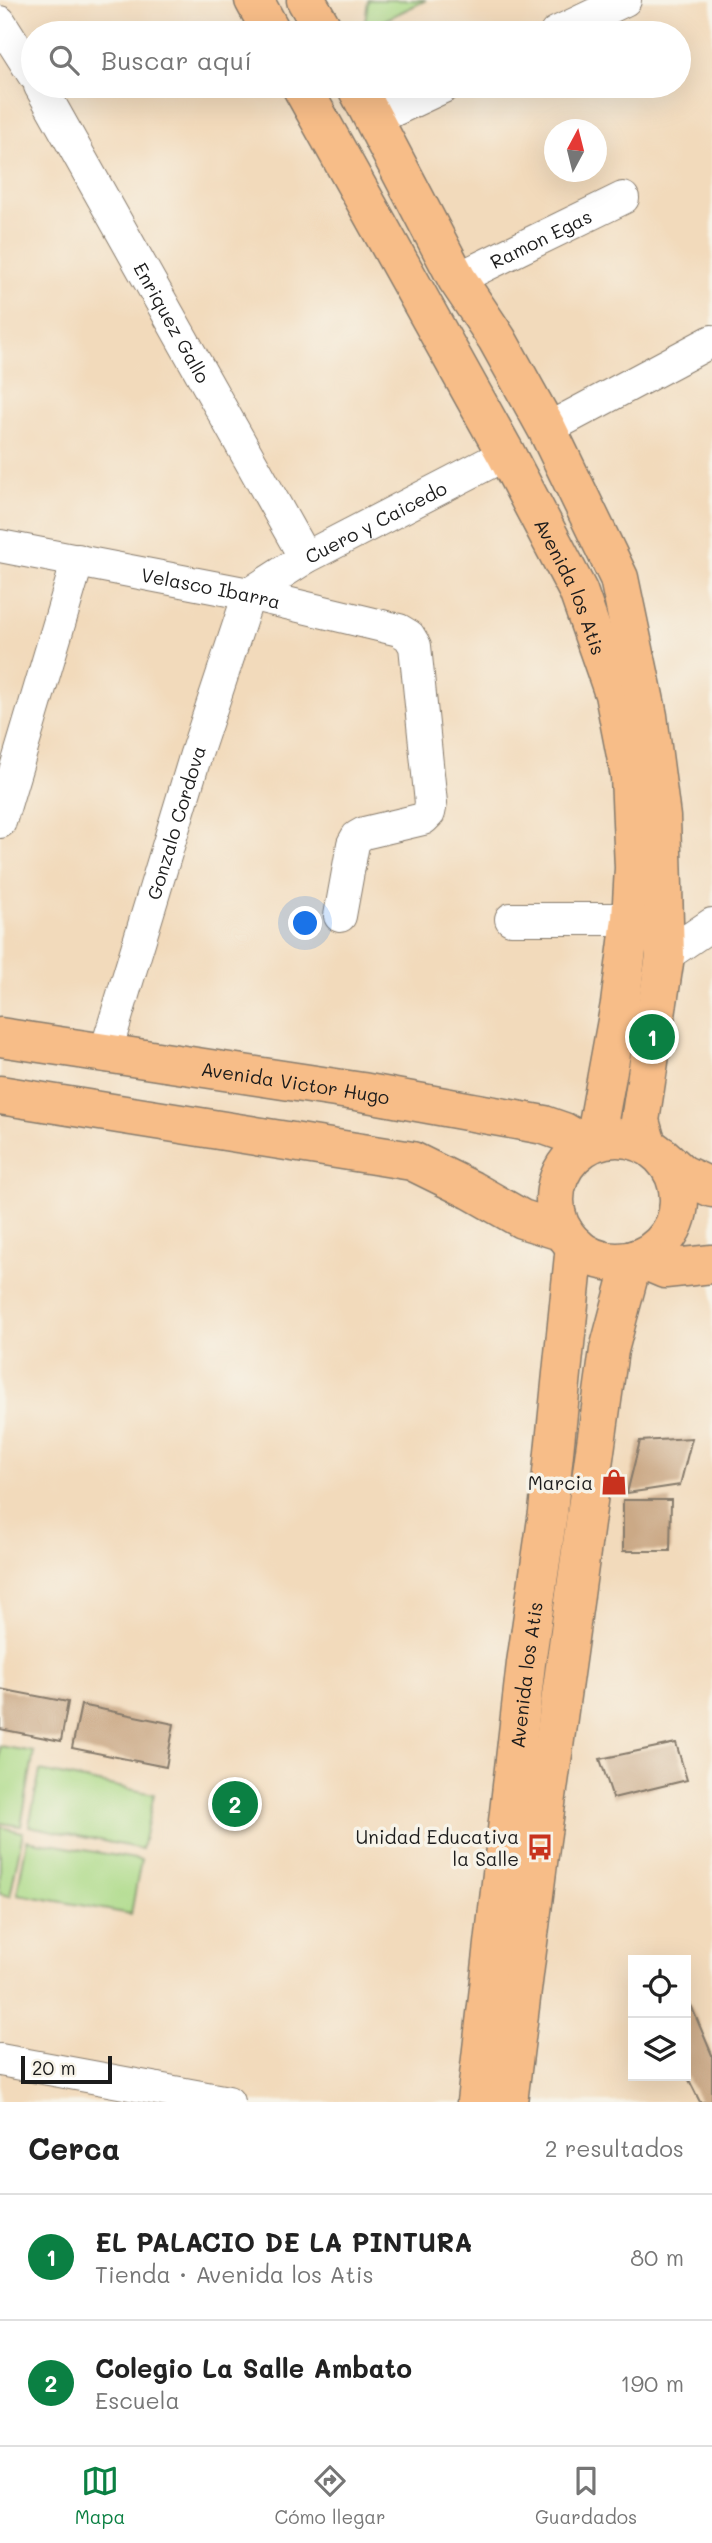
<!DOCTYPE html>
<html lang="es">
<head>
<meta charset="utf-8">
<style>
	body { margin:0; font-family:Mali,sans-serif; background:#f6f6f6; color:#222 }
	.controls { position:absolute; right:21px; bottom:21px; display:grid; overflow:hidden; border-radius:0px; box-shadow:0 7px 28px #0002 }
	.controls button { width:63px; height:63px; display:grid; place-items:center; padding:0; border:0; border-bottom:2px solid #e0e0e0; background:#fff; color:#222; font:35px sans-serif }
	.compass { position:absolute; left:544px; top:119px; width:63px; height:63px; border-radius:50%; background:#fff; box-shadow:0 7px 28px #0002; rotate:7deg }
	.scale { position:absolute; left:21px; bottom:18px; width:91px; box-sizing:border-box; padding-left:7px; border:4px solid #1c1c1c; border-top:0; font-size:19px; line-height:24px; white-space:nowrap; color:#1c1c1c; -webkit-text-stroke:5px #f7f3e8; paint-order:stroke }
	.you { position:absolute; left:306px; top:924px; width:24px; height:24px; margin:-18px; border:5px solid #fff; border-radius:50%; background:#1a73e8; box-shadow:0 0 0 10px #1a73e833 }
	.badge { display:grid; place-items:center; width:46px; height:46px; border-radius:50%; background:#0b8043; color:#fff; font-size:23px; font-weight:700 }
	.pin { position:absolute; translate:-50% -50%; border:4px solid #fff; box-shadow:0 2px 7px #0006 }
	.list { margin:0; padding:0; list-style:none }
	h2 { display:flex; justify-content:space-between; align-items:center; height:91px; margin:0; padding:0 28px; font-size:30px }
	h2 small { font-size:23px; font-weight:400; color:#767676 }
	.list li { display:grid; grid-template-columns:46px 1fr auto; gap:21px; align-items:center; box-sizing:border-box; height:126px; padding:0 28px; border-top:2px solid #e0e0e0 }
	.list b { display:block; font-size:26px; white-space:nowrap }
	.list p { margin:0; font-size:23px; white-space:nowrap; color:#767676 }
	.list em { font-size:23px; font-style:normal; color:#767676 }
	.icon { flex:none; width:38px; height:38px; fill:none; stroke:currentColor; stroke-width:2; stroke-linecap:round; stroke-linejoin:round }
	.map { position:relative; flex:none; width:712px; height:2102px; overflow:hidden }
	.search { position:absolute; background:#fff; box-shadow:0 7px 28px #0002; left:21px; right:21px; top:21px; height:77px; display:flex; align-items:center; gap:18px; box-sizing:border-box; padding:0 24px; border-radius:38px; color:#767676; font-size:26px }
	.sheet { height:343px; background:#fff }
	nav { display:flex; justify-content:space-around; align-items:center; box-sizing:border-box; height:98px; border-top:2px solid #e0e0e0; background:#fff; font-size:19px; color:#767676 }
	nav a { display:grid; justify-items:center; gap:4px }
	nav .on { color:#0b8043 }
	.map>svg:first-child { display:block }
	.green { fill:#abda87; stroke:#647b52; stroke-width:2 }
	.building { fill:#cba986 }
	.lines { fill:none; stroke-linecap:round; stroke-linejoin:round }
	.minor-casing { stroke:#877b6c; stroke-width:34 }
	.major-casing { stroke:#877b6c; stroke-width:41 }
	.minor { stroke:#fff; stroke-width:32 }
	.major { stroke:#f7bd88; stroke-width:38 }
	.labels { text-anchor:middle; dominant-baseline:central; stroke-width:7; stroke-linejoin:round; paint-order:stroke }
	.street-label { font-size:19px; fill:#1c1c1c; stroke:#f7f3e8 }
	.poi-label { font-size:19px; fill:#1c1c1c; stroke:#f7f3e8; text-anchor:end }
</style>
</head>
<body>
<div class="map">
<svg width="712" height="2102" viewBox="0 0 712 2102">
	<rect width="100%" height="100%" fill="#f7f3e8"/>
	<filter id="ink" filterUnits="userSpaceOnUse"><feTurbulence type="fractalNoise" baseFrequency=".0143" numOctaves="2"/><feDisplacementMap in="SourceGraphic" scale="14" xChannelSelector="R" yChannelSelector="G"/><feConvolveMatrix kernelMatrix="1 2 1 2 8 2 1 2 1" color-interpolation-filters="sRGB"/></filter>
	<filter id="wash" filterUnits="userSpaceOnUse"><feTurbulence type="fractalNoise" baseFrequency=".00686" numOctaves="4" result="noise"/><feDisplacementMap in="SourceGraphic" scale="28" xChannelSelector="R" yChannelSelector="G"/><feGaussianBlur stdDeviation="1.57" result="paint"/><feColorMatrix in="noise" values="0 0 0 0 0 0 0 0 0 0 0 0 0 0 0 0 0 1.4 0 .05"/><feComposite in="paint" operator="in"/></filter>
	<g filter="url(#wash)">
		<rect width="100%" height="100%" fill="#f2dabb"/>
		<!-- green -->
		<path class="green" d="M 368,0 L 426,0 L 364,30 Z
			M 0,1746 L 34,1752 L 21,1826 L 0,1823 Z
			M 40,1771 L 154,1794 L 142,1849 L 29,1826 Z
			M 0,1827 L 23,1832 L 10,1896 L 0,1894 Z
			M 27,1840 L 141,1860 L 131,1914 L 17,1894 Z"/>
		<g id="blocks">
			<!-- building -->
			<path class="building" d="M 692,1438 L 680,1485 L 627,1493 L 640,1441 Z
				M 623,1500 L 671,1500 L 670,1551 L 623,1551 Z
				M 0,1689 L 68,1702 L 61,1741 L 0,1729 Z
				M 81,1705 L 174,1724 L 166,1767 L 72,1748 Z
				M 676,1743 L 687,1780 L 613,1798 L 600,1759 Z
				M 690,2003 L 712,2055 L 712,2102 L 700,2102 L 686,2074 L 686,2005 Z"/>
		</g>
	</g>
	<g filter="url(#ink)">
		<use href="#blocks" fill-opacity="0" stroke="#877b6c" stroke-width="2"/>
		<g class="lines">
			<!-- minor casing -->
			<g class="minor-casing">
				<g id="minor">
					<path d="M 0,22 L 33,74"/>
					<path d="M 556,33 L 625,0"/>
					<path id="s1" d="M 40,86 L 305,558"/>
					<path d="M 375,119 L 445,86"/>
					<path id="s2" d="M 457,279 L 623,198"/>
					<path d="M 547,429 L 712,341"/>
					<path id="s3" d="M 0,546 L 249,594 L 399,630 L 409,636 L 415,646 L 431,803 L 429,813 L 423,819 L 364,833 L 357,837 L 353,844 L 340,916"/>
					<path d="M 0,822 L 78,560"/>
					<path d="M 511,919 L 631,919"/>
					<path d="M 665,956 L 712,924"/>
					<path id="s4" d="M 105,1054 L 196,754 L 249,594 L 305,558 L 506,454"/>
					<path d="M 0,2060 L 228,2102"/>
				</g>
			</g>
			<!-- major casing -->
			<g class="major-casing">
				<g id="major">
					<path d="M 254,0 L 272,33"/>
					<path d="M 306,0 L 325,33"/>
					<path id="s5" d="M 301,86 L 506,454 L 578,591 L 614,694 L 630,776 L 634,868 L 631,919 L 620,1004 L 595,1141"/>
					<path d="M 356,86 L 457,279 L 497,339 L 547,429 L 619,578 L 648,716 L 661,817 L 665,956 L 640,1121 L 647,1145"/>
					<path id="s6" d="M 0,1037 L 362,1092 L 544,1125 L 564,1132 L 586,1145"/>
					<path d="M 0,1095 L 412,1161 L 471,1190 L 522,1219 L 564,1232"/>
					<circle cx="617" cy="1200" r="62"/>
					<path d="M 662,1156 L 682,1174 L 712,1188"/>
					<path d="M 639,1258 L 665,1269 L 712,1264"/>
					<path id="s7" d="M 476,2102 L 526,1663 L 548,1512 L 575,1245"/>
					<path d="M 508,2102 L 540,1847 L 609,1350 L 633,1260"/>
				</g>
			</g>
			<!-- minor -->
			<use href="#minor" class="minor"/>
			<!-- major -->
			<use href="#major" class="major"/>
		</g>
	</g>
	<!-- icons -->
	<defs>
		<g id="shop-bare" transform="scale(2.1)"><path d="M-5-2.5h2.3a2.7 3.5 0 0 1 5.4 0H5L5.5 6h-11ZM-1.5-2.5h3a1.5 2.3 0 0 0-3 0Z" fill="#c8321e" stroke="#f7f3e8" stroke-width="2.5" paint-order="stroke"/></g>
		<g id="bus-bare" transform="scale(2.1)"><path d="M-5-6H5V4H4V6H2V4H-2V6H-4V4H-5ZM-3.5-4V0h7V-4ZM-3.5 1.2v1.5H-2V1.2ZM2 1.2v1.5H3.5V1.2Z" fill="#c8321e" stroke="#f7f3e8" stroke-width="2.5" paint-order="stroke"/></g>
	</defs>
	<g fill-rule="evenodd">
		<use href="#shop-bare" x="614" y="1482"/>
		<use href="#bus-bare" x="540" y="1847"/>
	</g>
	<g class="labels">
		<!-- street labels -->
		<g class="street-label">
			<text stroke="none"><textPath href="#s2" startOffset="93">Ramon Egas</textPath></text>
			<text stroke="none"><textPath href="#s1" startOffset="271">Enriquez Gallo</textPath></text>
			<text stroke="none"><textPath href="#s4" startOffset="628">Cuero y Caicedo</textPath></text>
			<text stroke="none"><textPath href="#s3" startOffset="215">Velasco Ibarra</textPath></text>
			<text stroke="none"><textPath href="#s5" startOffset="569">Avenida los Atis</textPath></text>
			<text stroke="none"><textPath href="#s4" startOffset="242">Gonzalo Cordova</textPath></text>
			<text stroke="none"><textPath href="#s6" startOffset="299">Avenida Victor Hugo</textPath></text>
			<text stroke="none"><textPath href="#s7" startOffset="430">Avenida los Atis</textPath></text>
		</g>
		<!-- poi labels -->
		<g class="poi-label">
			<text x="593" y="1482">Marcia</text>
			<text x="519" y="1836">Unidad Educativa<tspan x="519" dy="22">la Salle</tspan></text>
		</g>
	</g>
</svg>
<div class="controls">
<button><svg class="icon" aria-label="locate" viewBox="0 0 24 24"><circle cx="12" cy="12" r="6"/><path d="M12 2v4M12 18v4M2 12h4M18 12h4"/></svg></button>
<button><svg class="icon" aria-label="layers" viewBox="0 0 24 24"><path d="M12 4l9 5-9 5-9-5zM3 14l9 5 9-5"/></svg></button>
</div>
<svg class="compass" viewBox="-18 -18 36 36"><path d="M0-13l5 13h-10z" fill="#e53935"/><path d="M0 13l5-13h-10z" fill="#767676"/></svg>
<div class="scale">20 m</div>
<div class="you"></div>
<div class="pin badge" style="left:652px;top:1037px">1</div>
<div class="pin badge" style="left:235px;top:1804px">2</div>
<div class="search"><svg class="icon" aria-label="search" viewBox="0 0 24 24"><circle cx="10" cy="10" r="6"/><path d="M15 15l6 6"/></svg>Buscar aquí</div>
</div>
<section class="sheet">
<h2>Cerca<small>2 resultados</small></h2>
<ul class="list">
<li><span class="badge">1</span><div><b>EL PALACIO DE LA PINTURA</b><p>Tienda · Avenida los Atis</p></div><em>80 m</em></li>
<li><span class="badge">2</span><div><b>Colegio La Salle Ambato</b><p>Escuela</p></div><em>190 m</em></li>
</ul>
</section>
<nav>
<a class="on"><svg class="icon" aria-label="map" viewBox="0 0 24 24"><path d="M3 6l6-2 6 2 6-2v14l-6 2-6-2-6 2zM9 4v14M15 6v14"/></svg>Mapa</a>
<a><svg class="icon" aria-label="directions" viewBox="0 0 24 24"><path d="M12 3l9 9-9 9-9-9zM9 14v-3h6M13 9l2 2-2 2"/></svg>Cómo llegar</a>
<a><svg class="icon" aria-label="saved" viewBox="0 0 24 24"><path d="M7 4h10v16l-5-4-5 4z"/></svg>Guardados</a>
</nav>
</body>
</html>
